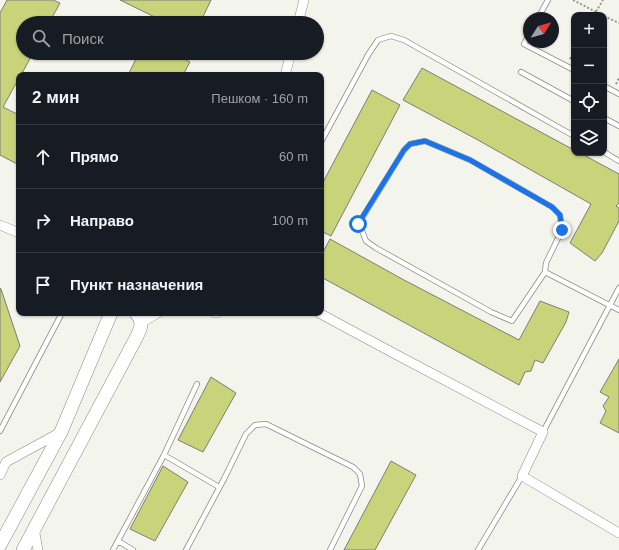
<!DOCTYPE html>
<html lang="ru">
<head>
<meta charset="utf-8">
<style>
	body { margin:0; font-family:Helvetica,sans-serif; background:#242831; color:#f1f3f6 }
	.controls { position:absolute; right:12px; top:12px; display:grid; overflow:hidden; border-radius:8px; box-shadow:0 1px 3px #0004 }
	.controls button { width:36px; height:36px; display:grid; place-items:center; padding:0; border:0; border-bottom:1px solid #363941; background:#171b24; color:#f1f3f6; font:20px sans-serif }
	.compass { position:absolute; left:523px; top:12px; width:36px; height:36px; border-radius:50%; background:#171b24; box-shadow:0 1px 3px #0004; rotate:53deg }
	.stop { position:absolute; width:12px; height:12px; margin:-9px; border:3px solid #1a73e8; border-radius:50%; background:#fff }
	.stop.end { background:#1a73e8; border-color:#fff; box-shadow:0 1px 4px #0008 }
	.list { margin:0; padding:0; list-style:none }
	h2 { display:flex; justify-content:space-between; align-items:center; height:52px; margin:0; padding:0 16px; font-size:17px }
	h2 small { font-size:13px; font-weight:400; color:#9ea1a6 }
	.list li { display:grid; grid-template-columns:26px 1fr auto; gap:12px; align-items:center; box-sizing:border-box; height:64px; padding:0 16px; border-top:1px solid #363941 }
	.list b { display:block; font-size:15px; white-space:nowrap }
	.list em { font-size:13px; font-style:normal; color:#9ea1a6 }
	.icon { flex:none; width:22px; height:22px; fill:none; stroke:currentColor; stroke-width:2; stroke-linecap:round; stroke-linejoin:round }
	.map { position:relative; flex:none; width:619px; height:550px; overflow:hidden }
	.search { position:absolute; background:#171b24; box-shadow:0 1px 3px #0004; left:16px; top:16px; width:308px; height:44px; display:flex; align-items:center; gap:10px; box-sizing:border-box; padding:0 14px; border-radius:22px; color:#9ea1a6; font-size:15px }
	.panel { position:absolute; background:#171b24; box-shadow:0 1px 3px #0004; left:16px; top:72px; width:308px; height:244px; border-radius:8px }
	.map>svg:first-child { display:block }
	.building { fill:#c8d37a; stroke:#7d7e78 }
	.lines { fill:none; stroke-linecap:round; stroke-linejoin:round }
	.lane-casing { stroke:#8b8c85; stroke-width:6 }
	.street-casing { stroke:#8b8c85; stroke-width:10 }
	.secondary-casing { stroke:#8b8c85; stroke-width:14 }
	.path { stroke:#969791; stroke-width:2; stroke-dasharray:2 2; stroke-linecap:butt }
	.lane { stroke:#fff; stroke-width:4.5 }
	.street { stroke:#fff; stroke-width:9 }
	.secondary { stroke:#fff; stroke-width:13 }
	.route { stroke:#1a73e8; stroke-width:5 }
</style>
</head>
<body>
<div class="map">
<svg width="619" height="550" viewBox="0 0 619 550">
	<rect width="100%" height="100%" fill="#f3f4ec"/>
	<!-- building -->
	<path class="building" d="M 7,0 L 53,0 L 60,3 L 49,23 L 23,23 L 23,53 L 33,53 L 21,75 L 19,75 L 19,78 L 3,107 L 19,115 L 19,165 L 0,155 L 0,13 Z
		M 120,0 L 211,0 L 200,23 L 167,23 Z
		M 139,53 L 171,53 L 190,62 L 183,75 L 128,75 Z
		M 422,68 L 574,150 L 574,153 L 580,153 L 619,174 L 619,203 L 616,206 L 619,208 L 619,221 L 602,253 L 595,261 L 570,243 L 591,204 L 478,140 L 403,100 Z
		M 372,90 L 400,105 L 331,236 L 321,231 L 321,186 Z
		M 330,239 L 404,280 L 519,340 L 540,301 L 569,312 L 566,322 L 543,363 L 535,360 L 531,371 L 525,372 L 519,385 L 321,277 L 321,256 Z
		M 0,288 L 1,289 L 20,346 L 0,382 Z
		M 619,359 L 619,433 L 600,423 L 606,411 L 603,406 L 609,397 L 600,392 Z
		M 211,377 L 236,393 L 203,452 L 178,440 Z
		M 391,461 L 416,475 L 375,550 L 344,550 Z
		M 163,466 L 188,482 L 155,541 L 130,529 Z"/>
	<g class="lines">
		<!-- lane casing -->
		<g class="lane-casing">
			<path id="lane" d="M 538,18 L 548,0
				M 529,34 L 524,44 L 574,70
				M 521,72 L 574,101
				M 604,86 L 619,94
				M 604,118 L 619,126
				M 425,141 L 470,160 L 552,207 L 560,215 L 562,230 L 546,263 L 545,272 L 512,321 L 491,312 L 376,248 L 366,241 L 359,223 L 404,150 L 410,144 Z
				M 321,142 L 368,55 L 378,40 L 391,36 L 404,40 L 574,136
				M 604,152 L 619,161
				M 545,272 L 619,310
				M 197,384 L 164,455 L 219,487
				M 0,431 L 62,313
				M 543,432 L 619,288
				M 118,541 L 133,550
				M 113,550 L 164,455
				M 186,550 L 224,479 L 246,434 L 255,425 L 266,424 L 353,467 L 360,474 L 362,486 L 330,550
				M 478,550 L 522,476"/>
		</g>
		<!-- street casing -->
		<g class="street-casing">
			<path id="street" d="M 298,23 L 304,0
				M 285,75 L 291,53
				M 0,225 L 19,233
				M 215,313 L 217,313
				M 319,313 L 397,355 L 543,432 L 522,476 L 619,533
				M 141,323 L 158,313
				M 0,475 L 6,462 L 61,432
				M 34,528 L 38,550"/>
		</g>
		<!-- secondary casing -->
		<g class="secondary-casing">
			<path id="secondary" d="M 0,545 L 61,432 L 111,313
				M 23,550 L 135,340 C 140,330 145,323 136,313"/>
		</g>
		<!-- path -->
		<path class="path" d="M 573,0 L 602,15
			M 594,15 L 603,0
			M 604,16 L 619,23
			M 570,59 L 574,51
			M 616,84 L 619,78"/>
		<!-- lane -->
		<use href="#lane" class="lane"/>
		<!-- street -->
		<use href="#street" class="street"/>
		<!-- secondary -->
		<use href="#secondary" class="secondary"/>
	</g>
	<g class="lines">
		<!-- route -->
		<path class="route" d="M 358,224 L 404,150 L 410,144 L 425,141 L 470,160 L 552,207 L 560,215 L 562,230"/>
	</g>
</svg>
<div class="controls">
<button>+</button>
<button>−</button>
<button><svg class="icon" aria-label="locate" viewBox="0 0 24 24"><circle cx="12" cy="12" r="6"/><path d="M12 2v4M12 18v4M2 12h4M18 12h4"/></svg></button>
<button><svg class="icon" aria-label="layers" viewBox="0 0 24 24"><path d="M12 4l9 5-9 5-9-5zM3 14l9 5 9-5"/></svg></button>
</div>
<svg class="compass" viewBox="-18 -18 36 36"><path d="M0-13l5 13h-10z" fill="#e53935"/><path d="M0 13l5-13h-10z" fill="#9ea1a6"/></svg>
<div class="stop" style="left:358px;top:224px"></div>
<div class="stop end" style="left:562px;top:230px"></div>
<div class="search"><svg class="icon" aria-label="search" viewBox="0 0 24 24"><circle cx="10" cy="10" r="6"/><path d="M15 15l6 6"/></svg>Поиск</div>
<section class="panel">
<h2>2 мин<small>Пешком · 160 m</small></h2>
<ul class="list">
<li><svg class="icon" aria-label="ahead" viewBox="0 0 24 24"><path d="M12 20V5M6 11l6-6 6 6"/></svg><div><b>Прямо</b></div><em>60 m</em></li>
<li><svg class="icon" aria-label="right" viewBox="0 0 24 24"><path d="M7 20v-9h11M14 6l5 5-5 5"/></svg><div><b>Направо</b></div><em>100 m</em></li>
<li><svg class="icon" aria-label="arrive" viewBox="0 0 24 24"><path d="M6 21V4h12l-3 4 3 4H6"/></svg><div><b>Пункт назначения</b></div></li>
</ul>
</section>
</div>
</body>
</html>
